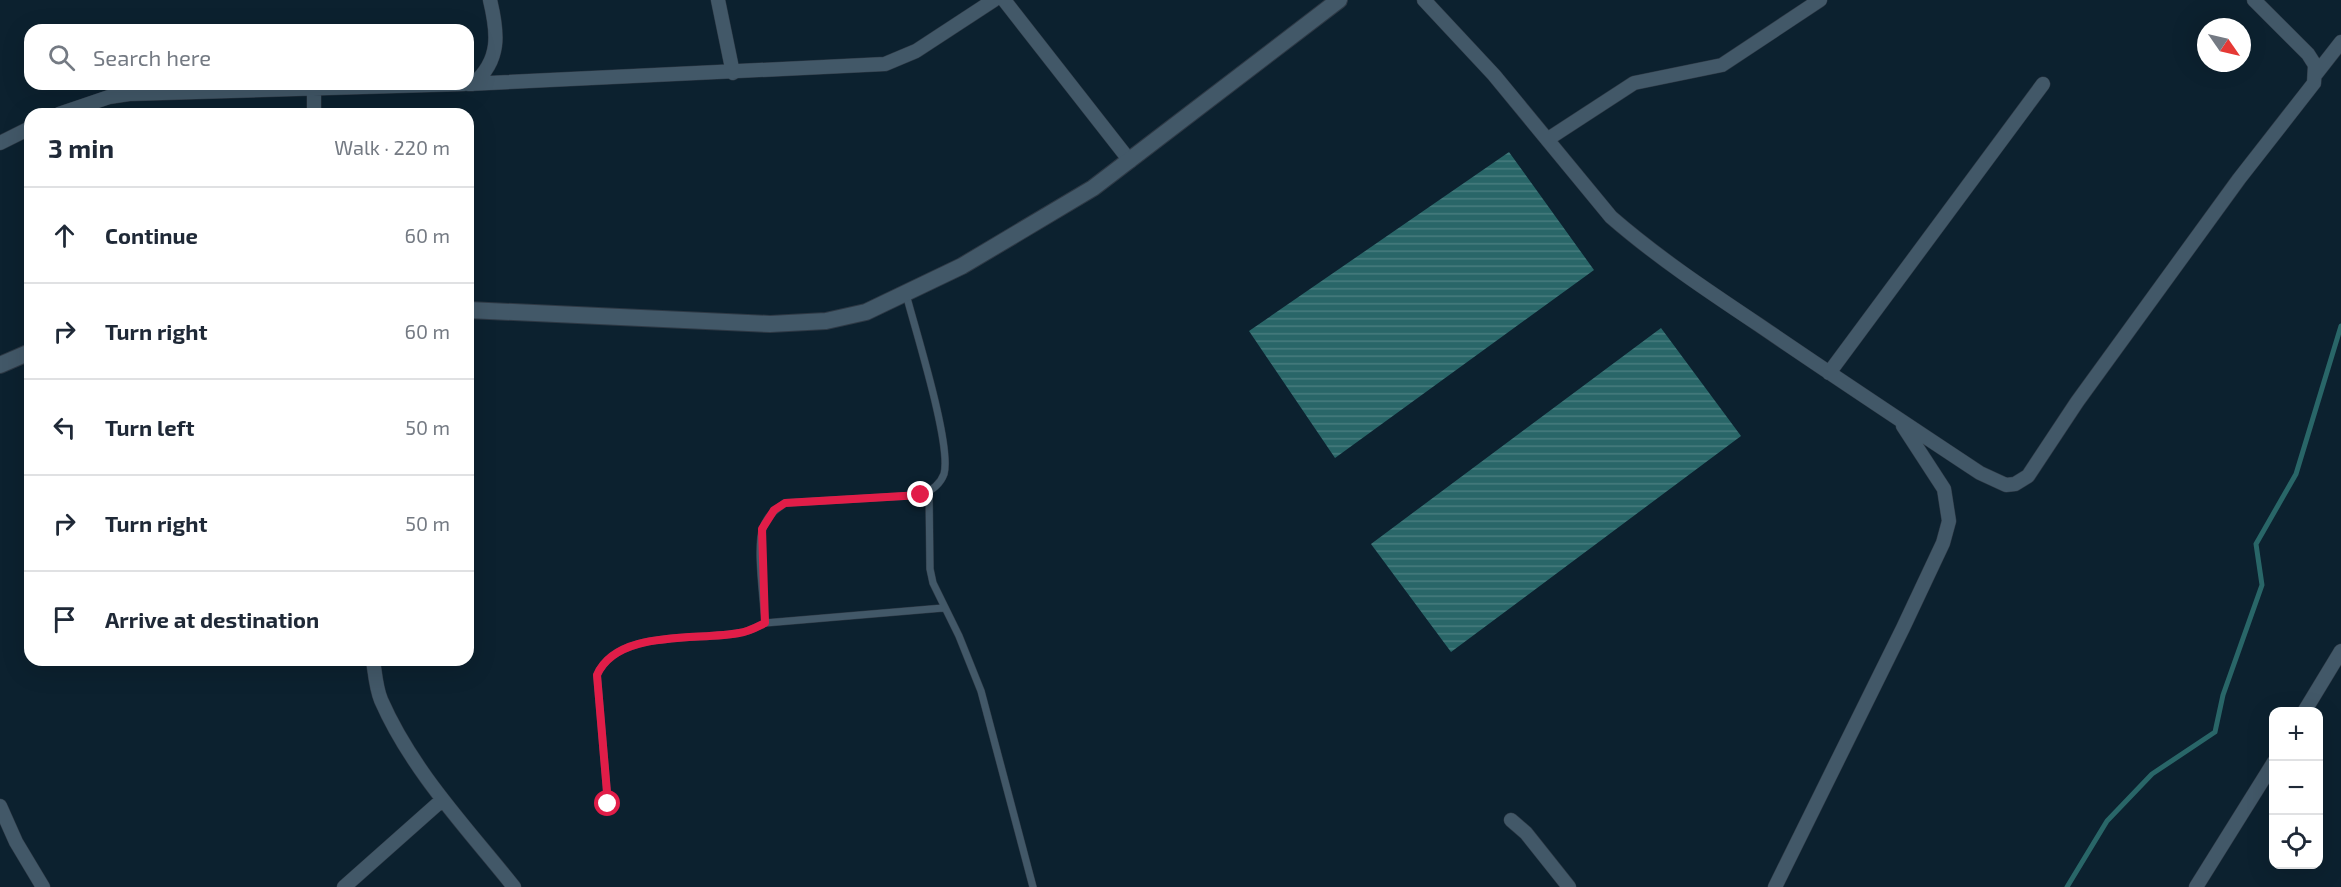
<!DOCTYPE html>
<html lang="en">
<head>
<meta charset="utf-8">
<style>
	body { margin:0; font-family:"Exo 2",sans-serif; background:#f6f6f7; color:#1f2937 }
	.controls { position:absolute; right:18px; bottom:18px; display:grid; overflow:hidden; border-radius:12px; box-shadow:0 6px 24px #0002 }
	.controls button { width:54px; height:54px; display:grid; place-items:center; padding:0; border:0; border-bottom:2px solid #e0e1e3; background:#fff; color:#1f2937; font:30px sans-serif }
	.compass { position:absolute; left:2197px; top:18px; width:54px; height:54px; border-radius:50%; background:#fff; box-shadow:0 6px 24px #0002; rotate:124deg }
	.stop { position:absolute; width:18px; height:18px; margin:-14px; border:4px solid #e11d48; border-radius:50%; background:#fff }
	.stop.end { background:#e11d48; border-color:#fff; box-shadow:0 2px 6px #0008 }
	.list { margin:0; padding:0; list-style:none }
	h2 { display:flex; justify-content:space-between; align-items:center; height:78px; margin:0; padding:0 24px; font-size:26px }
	h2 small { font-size:20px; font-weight:400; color:#747a83 }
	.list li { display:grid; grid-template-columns:39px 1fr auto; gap:18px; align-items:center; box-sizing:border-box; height:96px; padding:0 24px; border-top:2px solid #e0e1e3 }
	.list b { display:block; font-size:22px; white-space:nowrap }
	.list em { font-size:20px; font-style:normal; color:#747a83 }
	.icon { flex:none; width:33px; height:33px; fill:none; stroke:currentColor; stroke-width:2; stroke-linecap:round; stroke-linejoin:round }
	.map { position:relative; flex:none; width:2341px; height:887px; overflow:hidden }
	.search { position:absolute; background:#fff; box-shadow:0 6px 24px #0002; left:24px; top:24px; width:450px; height:66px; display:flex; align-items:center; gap:15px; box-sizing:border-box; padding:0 21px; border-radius:18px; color:#747a83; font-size:22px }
	.panel { position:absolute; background:#fff; box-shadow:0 6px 24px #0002; left:24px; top:108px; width:450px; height:558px; border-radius:18px }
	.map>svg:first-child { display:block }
	.water { fill:url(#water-rules) }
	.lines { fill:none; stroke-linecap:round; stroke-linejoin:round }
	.stream { stroke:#296668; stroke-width:5 }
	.service-casing { stroke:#2e3945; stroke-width:8 }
	.minor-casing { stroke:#2e3945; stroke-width:15 }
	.tertiary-casing { stroke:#2e3945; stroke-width:18 }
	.service { stroke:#425868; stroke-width:7 }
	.minor { stroke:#425868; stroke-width:14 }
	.tertiary { stroke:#425868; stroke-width:16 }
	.route { stroke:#e11d48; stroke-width:8 }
</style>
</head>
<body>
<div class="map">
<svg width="2341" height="887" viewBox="0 0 2341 887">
	<defs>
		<pattern id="water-rules" width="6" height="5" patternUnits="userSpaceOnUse" patternTransform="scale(1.5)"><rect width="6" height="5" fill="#296668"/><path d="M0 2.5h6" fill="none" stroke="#487c7f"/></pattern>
	</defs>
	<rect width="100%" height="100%" fill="#0c212f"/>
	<!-- water -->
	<path class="water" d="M 1509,152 L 1594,270 L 1335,458 L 1249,331 Z
		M 1661,328 L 1741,436 L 1451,652 L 1371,544 Z"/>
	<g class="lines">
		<!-- stream -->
		<path class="stream" d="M 2067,887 L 2107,821 L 2152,774 L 2215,732 L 2223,695 L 2262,585 L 2256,544 L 2296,474 L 2341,326"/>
		<!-- service casing -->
		<g class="service-casing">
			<path id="service" d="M 929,492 L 930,569 L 933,583 L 959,636 L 981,691 L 1033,887
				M 765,623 C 764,600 756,547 763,528 C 767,516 775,510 785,503 L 921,495 C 931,491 940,485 944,474 C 952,445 915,329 906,294
				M 608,804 L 597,675 C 617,629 697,641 739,633 C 748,632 757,627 765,623 L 943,608"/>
		</g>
		<!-- minor casing -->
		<g class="minor-casing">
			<path id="minor" d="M 718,0 L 733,73
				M 1004,0 L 1130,161
				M 1424,0 L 1494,75 L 1611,217 C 1657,257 1708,291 1759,325 C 1832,375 1906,424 1980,473 L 2006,485 L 2015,484 L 2028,476 L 2077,402 L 2239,179 L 2314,83 L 2315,65 L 2308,54 L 2254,0
				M 2316,74 L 2341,42
				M 468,84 L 885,64 L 916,51 L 994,0
				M 473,84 C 501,60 498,33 490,0
				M 314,87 L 314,114
				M 59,114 L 109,97 L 129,94 L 464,84
				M 1548,139 L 1634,83 L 1722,65 L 1820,0
				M 0,143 L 30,128
				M 1829,373 L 2043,84
				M 373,660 C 375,673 376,688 381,700 C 412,771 467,828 514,887
				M 2304,712 L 2341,651
				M 0,806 L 16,842 L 43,887
				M 1511,820 L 1526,833 L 1569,887
				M 344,887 L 442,800
				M 1775,887 L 1903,628 L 1943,543 L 1949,521 L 1944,489 L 1903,426
				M 2196,887 L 2274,762"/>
		</g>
		<!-- tertiary casing -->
		<g class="tertiary-casing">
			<path id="tertiary" d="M 468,310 L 770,324 L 826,321 L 866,312 L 962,266 L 1093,188 L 1339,0
				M 0,365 L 30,352"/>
		</g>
		<!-- service -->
		<use href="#service" class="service"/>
		<!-- minor -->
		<use href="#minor" class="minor"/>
		<!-- tertiary -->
		<use href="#tertiary" class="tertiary"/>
	</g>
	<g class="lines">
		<!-- route -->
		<path class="route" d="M 608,804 L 597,675 C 617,629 697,641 739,633 C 748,632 757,627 765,623 L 762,529 L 774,510 L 785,503 L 921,495"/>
	</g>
</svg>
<div class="controls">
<button>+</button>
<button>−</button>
<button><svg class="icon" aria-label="locate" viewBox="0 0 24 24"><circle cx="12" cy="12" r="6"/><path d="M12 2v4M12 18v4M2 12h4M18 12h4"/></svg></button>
</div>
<svg class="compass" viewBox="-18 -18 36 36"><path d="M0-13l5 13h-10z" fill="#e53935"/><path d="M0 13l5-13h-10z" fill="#747a83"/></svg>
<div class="stop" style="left:608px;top:804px"></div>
<div class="stop end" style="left:921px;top:495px"></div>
<div class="search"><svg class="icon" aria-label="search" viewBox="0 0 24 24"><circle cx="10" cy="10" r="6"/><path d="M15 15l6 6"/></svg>Search here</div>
<section class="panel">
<h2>3 min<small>Walk · 220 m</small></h2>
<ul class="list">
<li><svg class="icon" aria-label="ahead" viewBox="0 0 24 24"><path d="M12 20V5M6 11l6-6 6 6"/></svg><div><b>Continue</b></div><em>60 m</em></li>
<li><svg class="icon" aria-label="right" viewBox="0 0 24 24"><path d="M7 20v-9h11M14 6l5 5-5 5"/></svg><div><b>Turn right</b></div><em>60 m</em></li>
<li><svg class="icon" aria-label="left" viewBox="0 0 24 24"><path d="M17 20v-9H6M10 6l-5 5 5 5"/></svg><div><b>Turn left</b></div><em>50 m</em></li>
<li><svg class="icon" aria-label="right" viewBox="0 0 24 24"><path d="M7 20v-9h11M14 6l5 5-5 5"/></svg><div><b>Turn right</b></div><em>50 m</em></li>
<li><svg class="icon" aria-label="arrive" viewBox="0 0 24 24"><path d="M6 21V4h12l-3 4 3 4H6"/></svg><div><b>Arrive at destination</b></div></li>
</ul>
</section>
</div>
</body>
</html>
